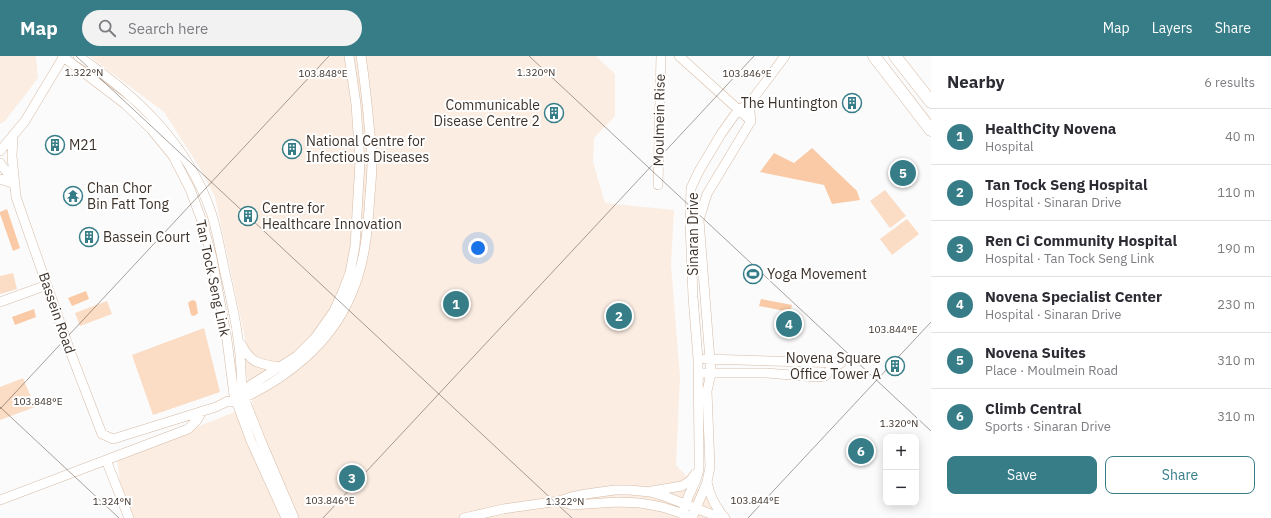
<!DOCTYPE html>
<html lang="en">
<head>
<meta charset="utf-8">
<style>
	body { margin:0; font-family:"IBM Plex Sans",sans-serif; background:#f2f2f3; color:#2b2b33 }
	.controls { position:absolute; right:12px; bottom:12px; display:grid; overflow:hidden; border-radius:8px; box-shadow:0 2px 10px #0003 }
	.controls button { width:36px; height:36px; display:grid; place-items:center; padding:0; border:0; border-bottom:1px solid #e1e1e2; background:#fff; color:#2b2b33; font:20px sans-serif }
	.you { position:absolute; left:478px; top:192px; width:14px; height:14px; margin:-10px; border:3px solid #fff; border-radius:50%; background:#1a73e8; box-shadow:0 0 0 6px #1a73e833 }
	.badge { display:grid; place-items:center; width:26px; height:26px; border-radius:50%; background:#367d88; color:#fff; font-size:13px; font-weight:700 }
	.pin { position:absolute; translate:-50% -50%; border:2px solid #fff; box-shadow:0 1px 4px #0006 }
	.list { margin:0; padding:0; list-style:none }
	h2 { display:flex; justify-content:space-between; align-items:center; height:52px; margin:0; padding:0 16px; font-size:17px }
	h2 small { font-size:13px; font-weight:400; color:#7c7c81 }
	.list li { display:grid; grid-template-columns:26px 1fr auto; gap:12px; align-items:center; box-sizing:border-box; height:56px; padding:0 16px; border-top:1px solid #e1e1e2 }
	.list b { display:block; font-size:15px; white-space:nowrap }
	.list p { margin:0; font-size:13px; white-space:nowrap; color:#7c7c81 }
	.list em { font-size:13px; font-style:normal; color:#7c7c81 }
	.actions { display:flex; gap:8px; padding:12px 16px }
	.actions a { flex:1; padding:9px 0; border:1px solid #367d88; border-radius:8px; text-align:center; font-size:14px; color:#367d88 }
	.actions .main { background:#367d88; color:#fff }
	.icon { flex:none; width:22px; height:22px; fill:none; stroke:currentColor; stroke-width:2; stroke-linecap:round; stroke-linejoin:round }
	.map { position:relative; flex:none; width:931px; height:462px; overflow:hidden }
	header { display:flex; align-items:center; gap:24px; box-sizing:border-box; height:56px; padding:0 20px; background:#367d88; color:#fff }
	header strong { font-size:19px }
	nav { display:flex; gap:22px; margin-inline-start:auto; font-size:14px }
	.search { width:280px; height:36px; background:#f2f2f3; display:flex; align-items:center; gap:10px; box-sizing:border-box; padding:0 14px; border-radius:22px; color:#7c7c81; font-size:15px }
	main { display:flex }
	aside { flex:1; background:#fff }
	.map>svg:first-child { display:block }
	.built { fill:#fbede2 }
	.green { fill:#fbdcc5 }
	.water { fill:#f9caa5 }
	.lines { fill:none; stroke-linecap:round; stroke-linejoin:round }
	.minor-casing { stroke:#d6bba6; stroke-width:10 }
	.major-casing { stroke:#d6bba6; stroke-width:13 }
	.minor { stroke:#fff; stroke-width:9 }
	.major { stroke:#fff; stroke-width:12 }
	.ticks { fill:none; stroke:#3d322a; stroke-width:1; stroke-opacity:0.45 }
	.labels { text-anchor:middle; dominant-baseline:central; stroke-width:4; stroke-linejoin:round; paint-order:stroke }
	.poi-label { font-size:14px; fill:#3d322a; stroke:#fff; text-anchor:start }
	.street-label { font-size:14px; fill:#3d322a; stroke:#fff }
	.ticks-label { font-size:10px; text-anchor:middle; fill:#3d322a; stroke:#fff; stroke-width:4; stroke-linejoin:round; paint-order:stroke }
</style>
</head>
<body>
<header>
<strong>Map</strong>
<div class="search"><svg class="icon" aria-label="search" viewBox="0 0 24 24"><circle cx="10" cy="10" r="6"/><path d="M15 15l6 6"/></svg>Search here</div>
<nav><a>Map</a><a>Layers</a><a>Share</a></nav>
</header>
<main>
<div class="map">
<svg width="931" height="462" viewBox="0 0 931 462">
	<rect width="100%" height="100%" fill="#fbfbfb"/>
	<!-- built -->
	<path class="built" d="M 0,0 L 36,0 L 38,22 L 5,65 L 0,68 Z
		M 89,0 L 596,0 L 615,18 L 615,60 L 594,82 L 593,106 L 605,147 L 674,154 L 671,209 L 680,321 L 676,409 L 725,462 L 131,462 L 122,445 L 117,402 L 253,349 L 246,316 L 246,287 L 215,141 L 201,114 L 164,56 Z"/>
	<!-- green -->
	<path class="green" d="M 885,134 L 906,160 L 890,172 L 870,145 Z
		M 907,163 L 919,178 L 892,199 L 880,183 Z
		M 13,217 L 17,233 L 0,238 L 0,220 Z
		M 107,245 L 112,258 L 80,270 L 75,257 Z
		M 204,272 L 220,336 L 153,359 L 132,299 Z
		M 23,322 L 35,351 L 0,364 L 0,331 Z"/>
	<!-- water -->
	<path class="water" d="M 812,92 L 857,135 L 860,144 L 832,148 L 824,129 L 760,116 L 774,97 L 794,107 Z
		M 7,153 L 20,192 L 13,195 L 0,158 L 0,156 Z
		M 86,235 L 89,243 L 72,250 L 68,242 Z
		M 761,243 L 792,249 L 790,256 L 759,250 Z
		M 194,244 L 196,246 L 198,257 L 196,259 L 193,260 L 191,259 L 188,247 L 190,245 Z
		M 34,253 L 36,261 L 15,269 L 12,261 Z"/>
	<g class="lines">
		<!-- minor casing -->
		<g class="minor-casing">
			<path id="minor" d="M 62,0 L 125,48 L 151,73 L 173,100 L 190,133 L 203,168 L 212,202 L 227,284 L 234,339 L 251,385 L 286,462
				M 78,0 C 137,40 187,87 211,156 C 217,174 220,193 224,212 C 229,235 235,259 238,283 C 241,300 241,317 242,334 L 244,342 L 261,385 L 294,462
				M 679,0 L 751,65
				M 13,79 L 12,100 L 16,141 L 70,295 L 102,378 L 113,383 L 216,351 L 228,345 L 232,346 L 236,345 C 284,325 330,289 351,239 C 365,207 368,173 370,139 C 371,128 372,116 372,105 C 372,89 369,73 368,57 C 366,38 364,19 361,0
				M 0,95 L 25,65 L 64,0
				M 0,107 L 14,126
				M 0,123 L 15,128
				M 658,129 L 661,0
				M 0,246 L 47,229
				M 241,288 C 251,308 260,308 280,311
				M 705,303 L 841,307
				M 698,317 L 766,317 L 817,321 L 825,320 L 830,314 L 841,307
				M 238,337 L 297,300 L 315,282 L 334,255 L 343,235 L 350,217 L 355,190 L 360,106 L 356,48 L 349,0
				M 106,404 L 129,462
				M 707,426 C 710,441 715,451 725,462
				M 652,435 L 682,430 L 690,425 L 695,418
				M 0,444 L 188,373 L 197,364 L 202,355
				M 559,445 L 572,449 L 617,446 L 640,447 L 662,451 L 687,459
				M 682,458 L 689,439 L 696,424 L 699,413 L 699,393 L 698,303 L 693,241 L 690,167 L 691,132 L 699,115 L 721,78 L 738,54 L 749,48 L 785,0
				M 464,462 L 503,453 L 559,445 L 571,441 L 586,438 L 615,434 L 630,434 L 650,436 L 664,440 L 721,462
				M 692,462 L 707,426 L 710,411 L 707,335 L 711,317 L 699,164 L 707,138 L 751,65 L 749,48"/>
		</g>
		<!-- major casing -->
		<g class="major-casing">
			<path id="major" d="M 874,0 L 931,74
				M 895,0 L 931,46"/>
		</g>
		<!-- minor -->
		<use href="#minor" class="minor"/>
		<!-- major -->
		<use href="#major" class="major"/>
	</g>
	<!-- ticks -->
	<path class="ticks" d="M 76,0 L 572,462M 529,0 L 931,375M 0,351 L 119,462M 0,353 L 329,0M 323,462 L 754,0M 748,462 L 931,266"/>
	<!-- icons -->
	<defs>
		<g id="building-ring" transform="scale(1)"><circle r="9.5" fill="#fff" stroke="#367d88" stroke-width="1.5"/><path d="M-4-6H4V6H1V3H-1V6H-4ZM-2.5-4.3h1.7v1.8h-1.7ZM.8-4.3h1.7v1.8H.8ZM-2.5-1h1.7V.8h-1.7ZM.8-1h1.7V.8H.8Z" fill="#367d88"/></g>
		<g id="temple-ring" transform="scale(1)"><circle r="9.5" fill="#fff" stroke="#367d88" stroke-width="1.5"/><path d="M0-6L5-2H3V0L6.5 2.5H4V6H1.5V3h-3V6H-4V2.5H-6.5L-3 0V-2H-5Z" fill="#367d88"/></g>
		<g id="stadium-ring" transform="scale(1)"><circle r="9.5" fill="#fff" stroke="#367d88" stroke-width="1.5"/><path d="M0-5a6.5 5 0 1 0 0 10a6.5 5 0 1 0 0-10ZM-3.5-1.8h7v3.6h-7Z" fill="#367d88"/></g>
	</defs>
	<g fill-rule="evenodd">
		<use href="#building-ring" x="852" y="47"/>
		<use href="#building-ring" x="554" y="57"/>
		<use href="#building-ring" x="55" y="89"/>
		<use href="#building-ring" x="292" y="93"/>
		<use href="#temple-ring" x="73" y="140"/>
		<use href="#building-ring" x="248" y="160"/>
		<use href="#building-ring" x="89" y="181"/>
		<use href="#stadium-ring" x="753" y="218"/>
		<use href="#building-ring" x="895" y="310"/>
	</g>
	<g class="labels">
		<!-- poi labels -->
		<g class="poi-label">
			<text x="838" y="47" text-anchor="end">The Huntington</text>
			<text x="540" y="49" text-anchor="end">Communicable<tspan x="540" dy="16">Disease Centre 2</tspan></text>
			<text x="306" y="85">National Centre for<tspan x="306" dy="16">Infectious Diseases</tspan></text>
			<text x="69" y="89">M21</text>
			<text x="87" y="132">Chan Chor<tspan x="87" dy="16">Bin Fatt Tong</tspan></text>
			<text x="262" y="152">Centre for<tspan x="262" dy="16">Healthcare Innovation</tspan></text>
			<text x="103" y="181">Bassein Court</text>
			<text x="767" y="218">Yoga Movement</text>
			<text x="881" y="302" text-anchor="end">Novena Square<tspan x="881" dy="16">Office Tower A</tspan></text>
		</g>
		<!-- street labels -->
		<g class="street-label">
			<text transform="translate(659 64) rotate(-89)">Moulmein Rise</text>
			<text transform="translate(693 178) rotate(-90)">Sinaran Drive</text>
			<text transform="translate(213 222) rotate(78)">Tan Tock Seng Link</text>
			<text transform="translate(57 257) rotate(71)">Bassein Road</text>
		</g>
	</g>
	<g class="ticks-label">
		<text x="84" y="20">1.322°N</text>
		<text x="536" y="20">1.320°N</text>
		<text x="323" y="21">103.848°E</text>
		<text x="747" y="21">103.846°E</text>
		<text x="893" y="277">103.844°E</text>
		<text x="38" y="349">103.848°E</text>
		<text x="899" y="371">1.320°N</text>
		<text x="330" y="448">103.846°E</text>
		<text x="755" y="448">103.844°E</text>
		<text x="112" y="449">1.324°N</text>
		<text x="565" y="449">1.322°N</text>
	</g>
</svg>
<div class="controls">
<button>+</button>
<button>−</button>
</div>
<div class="you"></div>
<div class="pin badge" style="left:456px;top:248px">1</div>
<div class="pin badge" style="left:619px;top:260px">2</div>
<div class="pin badge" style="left:352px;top:422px">3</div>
<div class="pin badge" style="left:789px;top:268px">4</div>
<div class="pin badge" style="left:903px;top:117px">5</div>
<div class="pin badge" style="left:861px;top:395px">6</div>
</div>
<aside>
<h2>Nearby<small>6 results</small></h2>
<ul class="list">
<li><span class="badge">1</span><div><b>HealthCity Novena</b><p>Hospital</p></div><em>40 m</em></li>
<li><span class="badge">2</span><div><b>Tan Tock Seng Hospital</b><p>Hospital · Sinaran Drive</p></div><em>110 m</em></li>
<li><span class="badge">3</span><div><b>Ren Ci Community Hospital</b><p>Hospital · Tan Tock Seng Link</p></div><em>190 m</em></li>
<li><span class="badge">4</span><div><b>Novena Specialist Center</b><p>Hospital · Sinaran Drive</p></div><em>230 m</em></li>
<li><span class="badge">5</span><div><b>Novena Suites</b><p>Place · Moulmein Road</p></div><em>310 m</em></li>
<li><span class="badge">6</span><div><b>Climb Central</b><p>Sports · Sinaran Drive</p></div><em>310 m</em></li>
</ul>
<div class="actions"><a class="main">Save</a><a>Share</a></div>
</aside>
</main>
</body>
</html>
